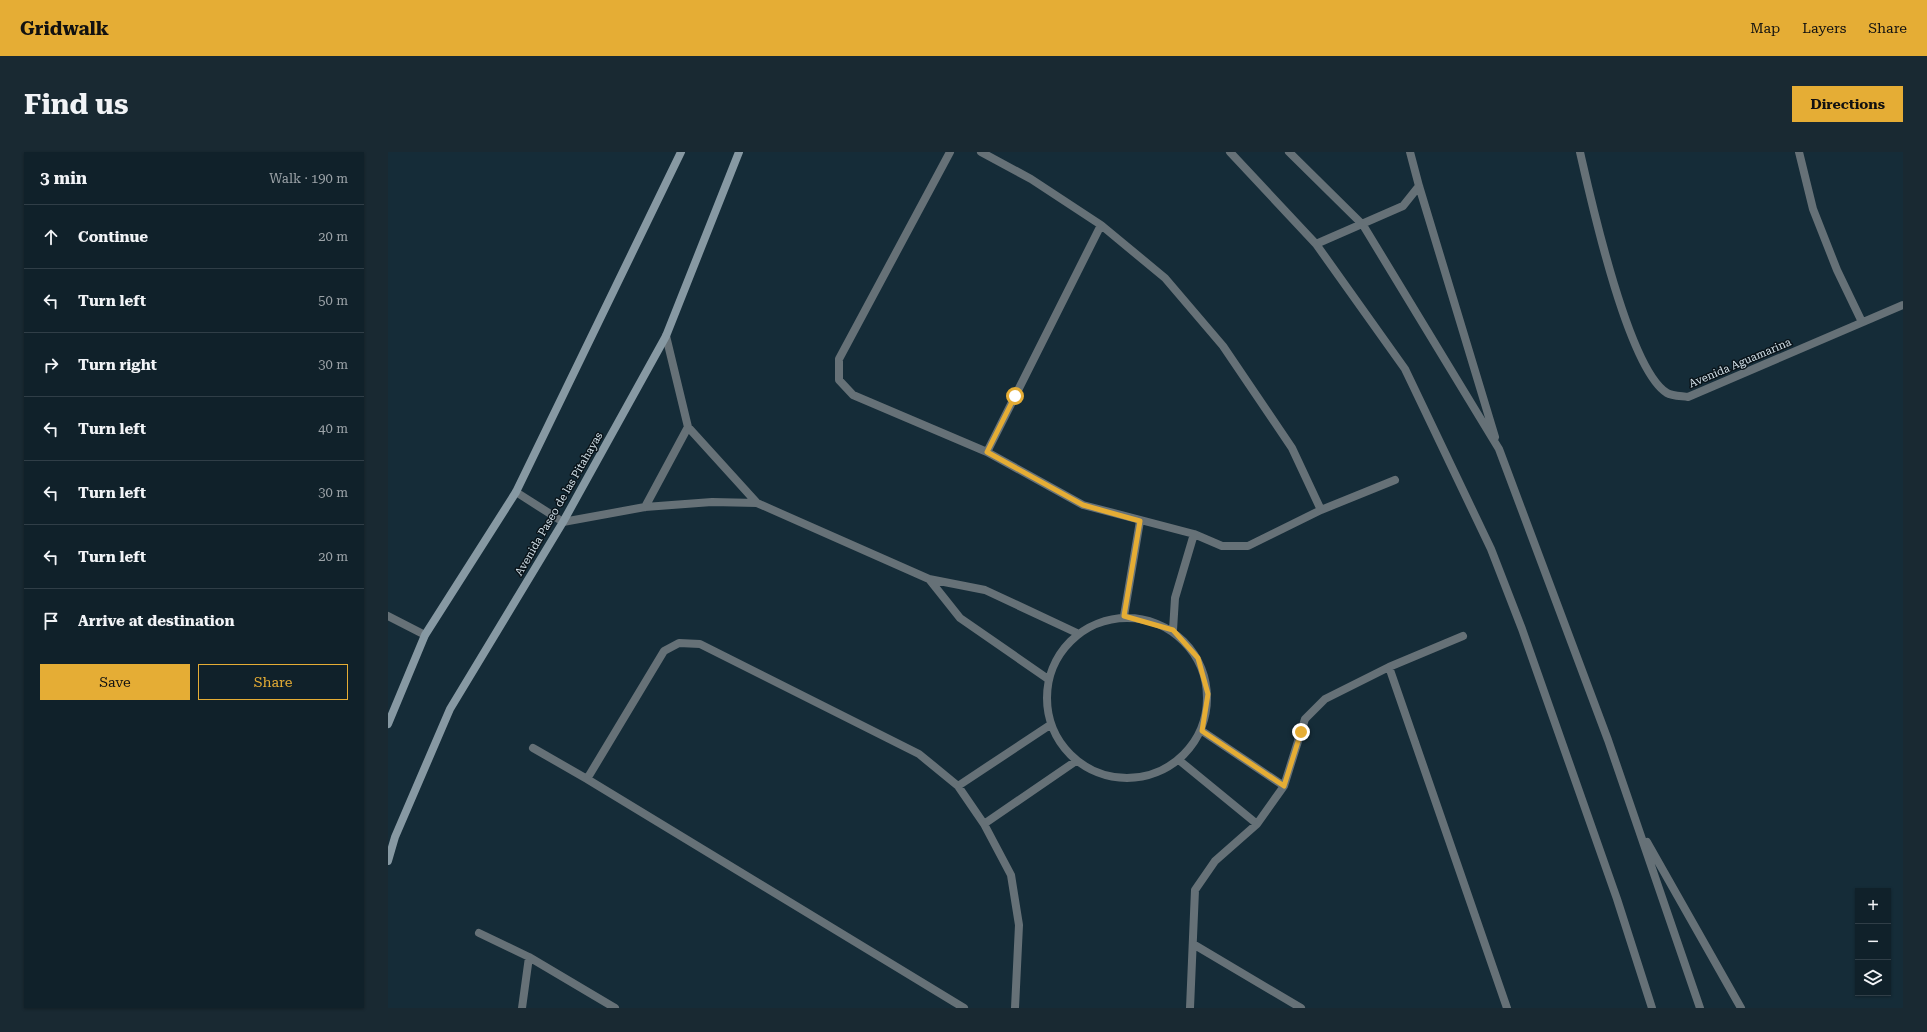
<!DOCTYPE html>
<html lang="en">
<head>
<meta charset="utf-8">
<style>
	body { margin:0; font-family:"Roboto Serif",serif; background:#192932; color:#f1f3f6 }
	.controls { position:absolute; right:12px; bottom:12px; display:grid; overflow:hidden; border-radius:0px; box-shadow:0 1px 3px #0004 }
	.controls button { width:36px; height:36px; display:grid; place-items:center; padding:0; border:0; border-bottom:1px solid #303e47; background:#10212a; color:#f1f3f6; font:20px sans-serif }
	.stop { position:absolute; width:12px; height:12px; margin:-9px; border:3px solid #e5ad35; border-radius:50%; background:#fff }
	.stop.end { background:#e5ad35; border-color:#fff; box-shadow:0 1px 4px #0008 }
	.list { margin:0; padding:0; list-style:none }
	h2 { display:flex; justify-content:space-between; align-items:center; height:52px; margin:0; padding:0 16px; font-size:17px }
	h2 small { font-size:13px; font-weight:400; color:#9ca3a8 }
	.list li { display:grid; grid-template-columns:26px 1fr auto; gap:12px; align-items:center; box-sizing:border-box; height:64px; padding:0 16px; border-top:1px solid #303e47 }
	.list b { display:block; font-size:15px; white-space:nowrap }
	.list em { font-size:13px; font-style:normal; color:#9ca3a8 }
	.actions { display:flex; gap:8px; padding:12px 16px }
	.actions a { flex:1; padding:9px 0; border:1px solid #e5ad35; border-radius:0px; text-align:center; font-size:14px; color:#e5ad35 }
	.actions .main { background:#e5ad35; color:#111 }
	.icon { flex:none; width:22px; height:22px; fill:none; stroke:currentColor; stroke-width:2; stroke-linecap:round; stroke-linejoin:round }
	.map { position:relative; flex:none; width:1515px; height:856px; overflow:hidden; border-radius:0px }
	header { display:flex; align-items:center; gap:24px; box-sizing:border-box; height:56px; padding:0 20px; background:#e5ad35; color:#111 }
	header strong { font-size:19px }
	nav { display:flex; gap:22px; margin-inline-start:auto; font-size:14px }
	.intro { display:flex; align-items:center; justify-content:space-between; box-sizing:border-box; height:96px; padding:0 24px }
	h1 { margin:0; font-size:28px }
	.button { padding:10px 18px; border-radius:0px; background:#e5ad35; color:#111; font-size:14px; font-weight:700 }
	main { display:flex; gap:24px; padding:0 24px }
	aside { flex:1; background:#10212a; border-radius:0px; box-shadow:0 1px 3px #0004 }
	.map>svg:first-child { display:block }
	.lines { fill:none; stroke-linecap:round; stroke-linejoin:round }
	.street { stroke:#667177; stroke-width:8 }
	.secondary { stroke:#8799a3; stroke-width:8 }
	.route { stroke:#e5ad35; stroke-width:5 }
	.labels { text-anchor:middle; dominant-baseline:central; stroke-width:3; stroke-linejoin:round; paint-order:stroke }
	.street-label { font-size:11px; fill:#d3e1e9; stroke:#091319 }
</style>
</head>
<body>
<header>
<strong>Gridwalk</strong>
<nav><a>Map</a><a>Layers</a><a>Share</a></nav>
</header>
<div class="intro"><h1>Find us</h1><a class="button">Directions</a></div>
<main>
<aside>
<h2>3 min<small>Walk · 190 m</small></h2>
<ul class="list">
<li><svg class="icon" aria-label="ahead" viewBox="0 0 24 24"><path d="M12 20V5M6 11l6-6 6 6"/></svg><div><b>Continue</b></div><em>20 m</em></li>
<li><svg class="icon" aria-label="left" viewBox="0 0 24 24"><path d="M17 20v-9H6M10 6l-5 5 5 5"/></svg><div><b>Turn left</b></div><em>50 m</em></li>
<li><svg class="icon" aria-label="right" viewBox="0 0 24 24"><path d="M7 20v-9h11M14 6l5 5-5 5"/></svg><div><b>Turn right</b></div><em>30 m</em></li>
<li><svg class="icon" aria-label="left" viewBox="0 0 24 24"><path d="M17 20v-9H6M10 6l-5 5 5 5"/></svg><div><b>Turn left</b></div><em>40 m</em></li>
<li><svg class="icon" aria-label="left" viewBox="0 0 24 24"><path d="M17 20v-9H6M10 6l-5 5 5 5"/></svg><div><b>Turn left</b></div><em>30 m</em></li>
<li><svg class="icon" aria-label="left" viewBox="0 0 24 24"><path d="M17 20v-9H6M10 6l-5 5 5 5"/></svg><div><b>Turn left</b></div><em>20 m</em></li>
<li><svg class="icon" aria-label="arrive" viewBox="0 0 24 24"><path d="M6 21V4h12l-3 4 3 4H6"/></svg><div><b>Arrive at destination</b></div></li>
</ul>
<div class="actions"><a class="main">Save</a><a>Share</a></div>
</aside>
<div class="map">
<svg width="1515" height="856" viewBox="0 0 1515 856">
	<rect width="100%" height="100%" fill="#152c38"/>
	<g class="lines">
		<!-- street -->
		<path class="street" d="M 562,0 L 451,207 L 451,228 L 465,243 L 599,300 L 695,353 L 806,382 L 834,394 L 860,394 L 933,358 L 1007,328
			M 593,0 L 643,27 L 713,73 L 777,126 L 835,194 L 904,296 L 933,358
			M 842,0 L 928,92 L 1017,217 L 1103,397 L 1134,477 L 1229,747 L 1264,856
			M 901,0 L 975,73 L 1111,297 L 1220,588 L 1312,856
			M 1022,0 L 1031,34 L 1107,285
			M 1192,0 C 1203,48 1240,217 1279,241 C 1284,244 1294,244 1300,245 L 1515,153
			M 1411,0 L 1425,57 L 1449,118 L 1474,170
			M 928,92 L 1015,54 L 1031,34
			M 278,184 L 300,275 L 369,351
			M 599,300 L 713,73
			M 128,340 L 175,370 L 257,355 L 324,350 L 369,351 L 541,427 L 597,438 L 689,481
			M 257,355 L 300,275
			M 541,427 L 572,466 L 660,527
			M 0,464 L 37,483
			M 736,464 L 752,369
			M659 546a80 80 0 1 1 160 0a80 80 0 1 1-160 0Z
			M 785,478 L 787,446 L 806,382
			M 1001,515 L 1119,856
			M 814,579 L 896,634
			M 145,596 L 199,627 L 576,856
			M 792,609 L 869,672
			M 199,627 L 276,499 L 291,491 L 312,492 L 531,602 L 570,634 L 596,672 L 623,723 L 631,773 L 627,856
			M 570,634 L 662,573
			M 596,672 L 688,609
			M 1259,690 L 1353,856
			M 91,781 L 141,805 L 227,856
			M 805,792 L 913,856
			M 134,856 L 141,805
			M 802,856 L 807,738 L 827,709 L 869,672 L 896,634 L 917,567 L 937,547 L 1001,515 L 1075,484"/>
		<!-- secondary -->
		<path class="secondary" d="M 0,572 L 37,483 L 128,340 L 293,0
			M 0,709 L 7,685 L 62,557 L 175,370 L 278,184 L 351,0"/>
	</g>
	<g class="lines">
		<!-- route -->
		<path class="route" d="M 627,244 L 599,300 L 695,353 L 752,369 L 736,464 L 785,478 L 810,506 L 820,542 L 814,579 L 896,634 L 913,580"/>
	</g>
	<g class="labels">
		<!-- street labels -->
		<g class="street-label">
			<text transform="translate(1352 211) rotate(-23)">Avenida Aguamarina</text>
			<text transform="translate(171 352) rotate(-60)">Avenida Paseo de las Pitahayas</text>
		</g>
	</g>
</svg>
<div class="controls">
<button>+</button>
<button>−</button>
<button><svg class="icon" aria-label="layers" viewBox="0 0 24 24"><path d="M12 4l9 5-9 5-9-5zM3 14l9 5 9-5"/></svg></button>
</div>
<div class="stop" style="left:627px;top:244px"></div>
<div class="stop end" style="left:913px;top:580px"></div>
</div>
</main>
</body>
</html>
